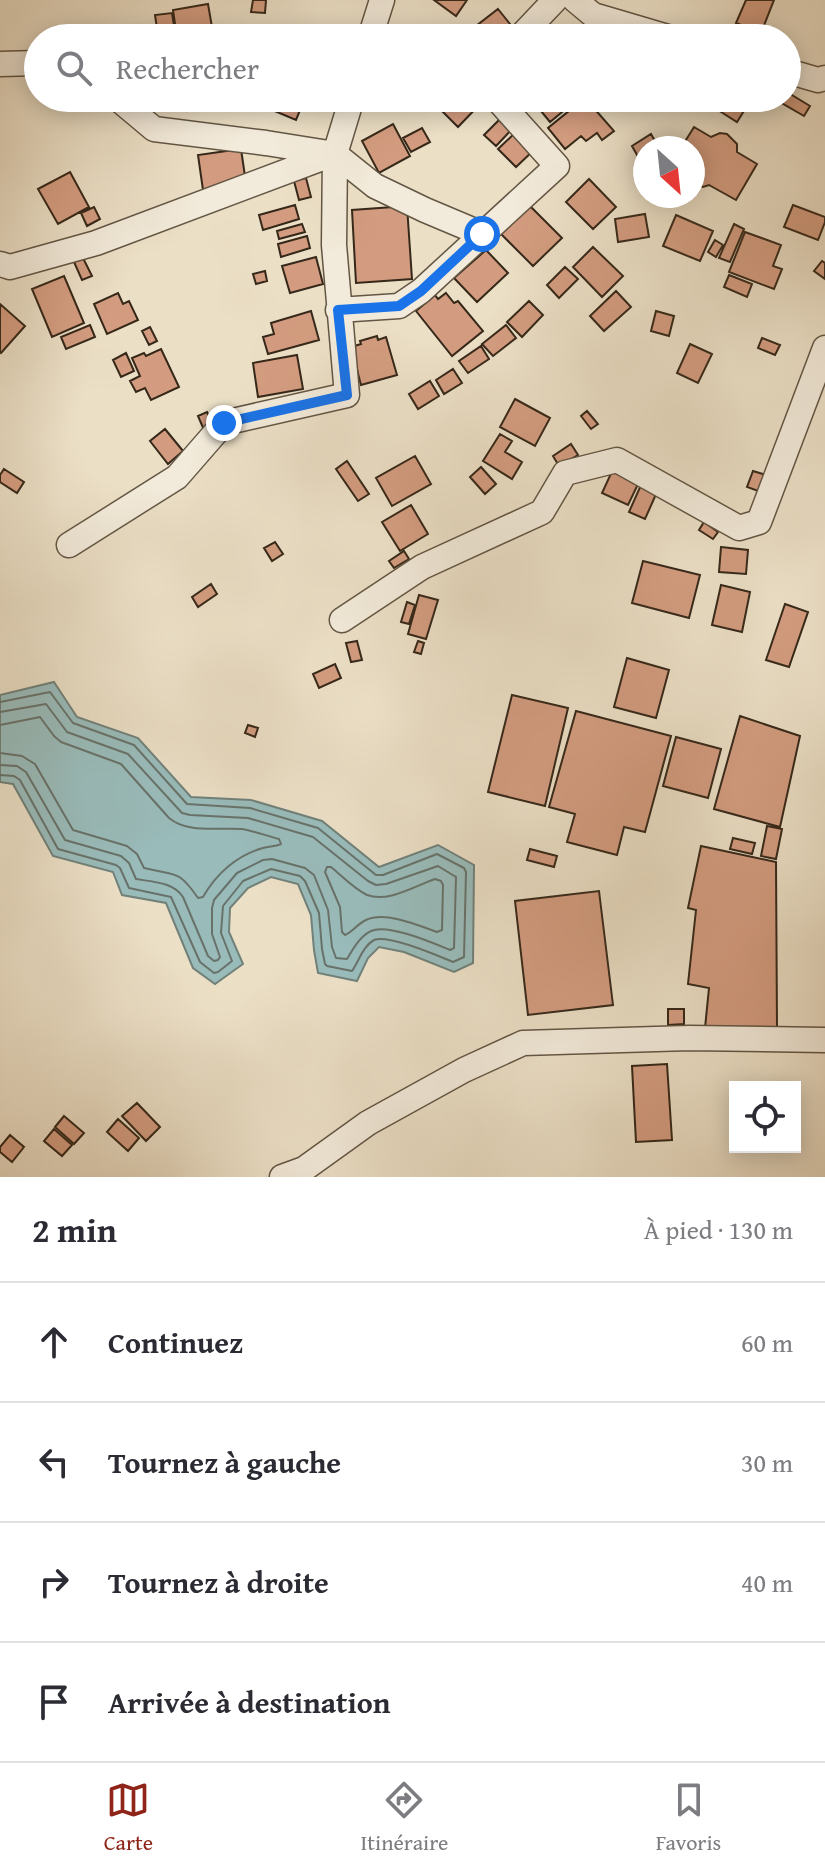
<!DOCTYPE html>
<html lang="fr">
<head>
<meta charset="utf-8">
<style>
	body { margin:0; font-family:"Gentium Book Plus",serif; background:#f7f7f7; color:#2b2b33 }
	.controls { position:absolute; right:24px; bottom:24px; display:grid; overflow:hidden; border-radius:0px; box-shadow:0 4px 20px #0003 }
	.controls button { width:72px; height:72px; display:grid; place-items:center; padding:0; border:0; border-bottom:2px solid #e1e1e2; background:#fff; color:#2b2b33; font:40px sans-serif }
	.compass { position:absolute; left:633px; top:136px; width:72px; height:72px; border-radius:50%; background:#fff; box-shadow:0 4px 20px #0003; rotate:153deg }
	.stop { position:absolute; width:24px; height:24px; margin:-18px; border:6px solid #1a73e8; border-radius:50%; background:#fff }
	.stop.end { background:#1a73e8; border-color:#fff; box-shadow:0 2px 8px #0008 }
	.list { margin:0; padding:0; list-style:none }
	h2 { display:flex; justify-content:space-between; align-items:center; height:104px; margin:0; padding:0 32px; font-size:34px }
	h2 small { font-size:26px; font-weight:400; color:#7c7c81 }
	.list li { display:grid; grid-template-columns:52px 1fr auto; gap:24px; align-items:center; box-sizing:border-box; height:120px; padding:0 32px; border-top:2px solid #e1e1e2 }
	.list b { display:block; font-size:30px; white-space:nowrap }
	.list em { font-size:26px; font-style:normal; color:#7c7c81 }
	.icon { flex:none; width:44px; height:44px; fill:none; stroke:currentColor; stroke-width:2; stroke-linecap:round; stroke-linejoin:round }
	.map { position:relative; flex:none; width:825px; height:1177px; overflow:hidden }
	.search { position:absolute; background:#fff; box-shadow:0 4px 20px #0003; left:24px; right:24px; top:24px; height:88px; display:flex; align-items:center; gap:20px; box-sizing:border-box; padding:0 28px; border-radius:44px; color:#7c7c81; font-size:30px }
	.sheet { height:584px; background:#fff }
	nav { display:flex; justify-content:space-around; align-items:center; box-sizing:border-box; height:112px; border-top:2px solid #e1e1e2; background:#fff; font-size:22px; color:#7c7c81 }
	nav a { display:grid; justify-items:center; gap:4px }
	nav .on { color:#8f2418 }
	.map>svg:first-child { display:block }
	.water { fill:#99bcbb; stroke:#71817a; stroke-width:2 }
	.lines { fill:none; stroke-linecap:round; stroke-linejoin:round }
	.shore { stroke:#68726a; stroke-width:2 }
	.building { fill:#d39c80; stroke:#362819; stroke-width:2 }
	.minor-casing { stroke:#635644; stroke-width:27 }
	.minor { stroke:#f2eada; stroke-width:24 }
	.route { stroke:#1a73e8; stroke-width:10 }
</style>
</head>
<body>
<div class="map">
<svg width="825" height="1177" viewBox="0 0 825 1177">
	<rect width="100%" height="100%" fill="#ebdfc6"/>
	<filter id="stains"><feTurbulence type="fractalNoise" baseFrequency=".0025" numOctaves="4"/><feColorMatrix values="0 0 0 0 .2 0 0 0 0 .09 0 0 0 0 .02 0 0 0 .5 -.17"/></filter>
	<radialGradient id="worn" r=".72"><stop offset=".6" stop-color="#630" stop-opacity="0"/><stop offset="1" stop-color="#630" stop-opacity=".3"/></radialGradient>
	<!-- water -->
	<path class="water" d="M 54,682 L 77,717 L 138,738 L 191,797 L 251,800 L 322,821 L 379,867 L 438,845 L 474,865 L 473,963 L 454,972 L 404,952 L 379,947 L 368,958 L 357,981 L 318,973 L 314,950 L 311,915 L 298,884 L 271,877 L 248,888 L 230,908 L 229,932 L 243,964 L 215,984 L 193,968 L 166,903 L 122,895 L 113,872 L 53,856 L 13,784 L 0,782 L 0,695 Z"/>
	<g class="lines">
		<!-- shore -->
		<path class="shore" d="M 0,702 L 50,692 L 73,723 L 134,745 L 187,804 L 250,808 L 318,828 L 376,875 L 383,875 L 437,854 L 464,868 L 466,872 L 464,957 L 453,962 C 439,956 388,934 374,940 C 363,946 359,961 352,971 L 327,966 L 325,964 L 322,949 L 319,913 L 305,881 L 300,876 L 271,869 L 243,881 L 223,906 L 221,933 L 232,961 L 218,972 L 214,973 L 200,962 L 171,897 L 129,888 L 120,868 L 116,865 L 58,849 L 20,780 L 14,776 L 0,775
			M 0,712 L 46,704 L 67,732 L 128,754 L 182,813 L 190,815 L 248,818 L 313,837 L 368,881 L 376,885 L 386,884 L 438,866 L 456,877 L 454,948 L 450,950 C 433,943 387,923 371,931 C 360,936 353,949 347,959 L 336,958 L 332,947 L 328,910 L 314,875 L 305,868 L 272,859 L 263,860 L 237,873 L 214,900 L 212,908 L 212,934 L 220,957 L 218,960 L 214,961 L 208,956 L 183,897 C 173,882 153,882 136,879 L 129,863 L 121,856 L 65,840 L 26,772 L 17,766 L 0,765
			M 0,725 L 40,717 L 54,736 L 61,742 L 121,764 L 169,818 C 188,834 218,827 242,829 C 254,831 267,836 279,839 L 281,844 C 275,847 270,846 263,848 C 237,855 216,874 203,897 L 198,898 C 178,869 176,876 144,868 L 137,854 L 127,846 L 73,830 L 35,764 L 22,756 L 0,753
			M 327,867 L 331,867 C 342,876 354,889 367,895 C 388,903 415,886 435,879 L 441,881 L 443,885 L 442,930 L 437,932 C 418,925 385,911 366,920 C 357,924 353,932 345,935 L 342,932 L 340,907 L 325,872 Z"/>
	</g>
	<!-- building -->
	<path class="building" d="M 253,0 L 266,0 L 265,13 L 251,12 Z
		M 434,0 L 467,0 L 456,16 Z
		M 746,0 L 774,0 L 761,33 L 736,23 Z
		M 208,4 L 213,33 L 177,38 L 173,10 Z
		M 498,9 L 514,29 L 503,38 L 471,38 L 467,33 Z
		M 172,13 L 175,32 L 158,35 L 155,15 Z
		M 230,34 L 258,36 L 258,38 L 230,38 Z
		M 787,92 L 810,106 L 804,116 L 780,102 L 782,98 L 787,98 Z
		M 184,98 L 231,98 L 231,101 L 187,111 Z
		M 255,98 L 305,98 L 296,120 L 253,102 Z
		M 454,98 L 480,98 L 483,101 L 458,127 L 441,110 Z
		M 545,98 L 579,98 L 550,122 L 536,105 Z
		M 585,98 L 614,131 L 602,140 L 597,133 L 586,141 L 581,136 L 565,149 L 548,128 Z
		M 726,98 L 752,98 L 737,122 L 718,110 Z
		M 503,116 L 514,127 L 496,146 L 484,135 Z
		M 393,124 L 410,156 L 379,173 L 362,141 Z
		M 694,127 L 711,137 L 720,133 L 727,134 L 737,144 L 737,152 L 757,164 L 736,200 L 709,185 L 703,187 L 697,185 L 694,181 L 693,148 L 681,148 Z
		M 422,128 L 430,142 L 411,152 L 403,138 Z
		M 517,131 L 535,149 L 516,167 L 498,149 Z
		M 651,134 L 659,148 L 645,148 L 645,160 L 641,162 L 632,146 Z
		M 241,149 L 246,183 L 203,190 L 198,155 Z
		M 70,172 L 89,207 L 58,224 L 38,189 Z
		M 306,178 L 311,197 L 299,200 L 294,181 Z
		M 589,179 L 616,207 L 593,229 L 566,202 Z
		M 295,205 L 299,219 L 263,230 L 259,215 Z
		M 793,205 L 825,217 L 825,222 L 818,240 L 784,227 Z
		M 407,206 L 412,279 L 356,283 L 352,210 Z
		M 530,206 L 562,238 L 533,266 L 501,234 Z
		M 94,207 L 100,219 L 87,226 L 81,213 Z
		M 645,214 L 649,237 L 618,242 L 615,219 Z
		M 676,215 L 713,231 L 700,261 L 663,246 Z
		M 302,224 L 305,232 L 279,239 L 277,231 Z
		M 734,224 L 744,229 L 730,262 L 719,258 Z
		M 745,232 L 781,245 L 773,266 L 782,269 L 774,289 L 729,272 Z
		M 307,236 L 310,248 L 281,257 L 278,244 Z
		M 715,240 L 723,245 L 716,257 L 708,252 Z
		M 593,247 L 623,276 L 602,297 L 573,267 Z
		M 486,250 L 508,273 L 477,302 L 454,278 Z
		M 316,257 L 323,284 L 290,293 L 282,266 Z
		M 83,258 L 92,276 L 82,280 L 74,262 Z
		M 822,261 L 825,263 L 825,279 L 814,271 Z
		M 565,267 L 578,279 L 559,298 L 547,285 Z
		M 265,271 L 267,281 L 256,284 L 253,274 Z
		M 729,275 L 752,284 L 747,297 L 724,287 Z
		M 64,276 L 84,323 L 52,337 L 32,289 Z
		M 616,291 L 631,307 L 604,331 L 590,316 Z
		M 118,293 L 123,304 L 129,301 L 138,320 L 107,334 L 94,304 Z
		M 446,293 L 454,303 L 458,301 L 483,331 L 452,356 L 416,311 L 435,295 L 438,299 Z
		M 529,301 L 543,315 L 522,337 L 507,322 Z
		M 0,304 L 25,326 L 1,353 L 0,352 Z
		M 311,311 L 319,340 L 268,354 L 263,337 L 274,334 L 271,323 Z
		M 656,311 L 674,316 L 669,336 L 651,331 Z
		M 90,325 L 95,337 L 66,349 L 61,337 Z
		M 506,325 L 516,338 L 493,356 L 482,344 Z
		M 150,327 L 157,341 L 149,345 L 142,331 Z
		M 377,336 L 378,340 L 386,337 L 397,375 L 361,385 L 351,347 L 361,344 L 360,341 Z
		M 762,338 L 780,345 L 775,355 L 758,348 Z
		M 690,344 L 712,354 L 698,383 L 677,373 Z
		M 481,346 L 489,359 L 468,373 L 459,361 Z
		M 161,349 L 179,387 L 151,400 L 145,388 L 136,392 L 130,381 L 140,376 L 132,358 L 144,353 L 146,356 Z
		M 126,353 L 134,371 L 121,377 L 113,360 Z
		M 297,355 L 303,389 L 258,397 L 253,363 Z
		M 453,369 L 462,383 L 444,394 L 436,380 Z
		M 430,381 L 439,396 L 418,409 L 409,394 Z
		M 515,399 L 550,418 L 535,446 L 500,427 Z
		M 587,411 L 598,424 L 591,429 L 581,416 Z
		M 207,412 L 214,426 L 204,430 L 198,416 Z
		M 165,429 L 183,451 L 168,464 L 150,441 Z
		M 500,434 L 512,441 L 505,452 L 522,462 L 512,479 L 483,461 Z
		M 571,444 L 578,455 L 559,466 L 553,456 Z
		M 415,456 L 431,484 L 392,506 L 376,478 Z
		M 347,461 L 369,494 L 358,501 L 336,469 Z
		M 481,467 L 496,484 L 485,494 L 470,477 Z
		M 614,467 L 640,480 L 628,505 L 602,493 Z
		M 4,469 L 24,482 L 17,493 L 0,482 L 0,475 Z
		M 753,471 L 766,475 L 761,492 L 747,487 Z
		M 641,485 L 657,492 L 645,519 L 629,512 Z
		M 411,505 L 428,534 L 400,551 L 382,522 Z
		M 704,522 L 718,532 L 713,539 L 699,530 Z
		M 275,542 L 283,554 L 272,561 L 264,548 Z
		M 721,547 L 748,550 L 746,574 L 719,572 Z
		M 404,551 L 409,559 L 394,568 L 389,561 Z
		M 643,561 L 700,575 L 689,618 L 632,603 Z
		M 211,584 L 217,594 L 198,607 L 192,597 Z
		M 721,585 L 750,592 L 742,632 L 712,625 Z
		M 419,595 L 438,600 L 426,639 L 408,634 Z
		M 407,602 L 415,605 L 409,624 L 401,622 Z
		M 785,604 L 808,612 L 789,667 L 766,660 Z
		M 357,641 L 362,660 L 351,662 L 346,643 Z
		M 418,641 L 424,643 L 421,654 L 414,652 Z
		M 627,658 L 669,670 L 656,718 L 614,707 Z
		M 335,664 L 341,678 L 319,688 L 313,674 Z
		M 512,695 L 568,708 L 545,806 L 488,792 Z
		M 576,711 L 671,736 L 645,832 L 624,827 L 617,855 L 567,842 L 575,814 L 549,807 Z
		M 740,716 L 800,736 L 780,827 L 714,809 Z
		M 248,725 L 258,728 L 255,737 L 245,733 Z
		M 676,737 L 721,749 L 708,798 L 663,786 Z
		M 767,826 L 782,829 L 776,859 L 761,856 Z
		M 733,838 L 755,843 L 752,854 L 730,849 Z
		M 701,846 L 776,862 L 777,1027 L 705,1028 L 709,988 L 688,984 L 696,910 L 688,908 Z
		M 530,849 L 557,856 L 554,867 L 527,860 Z
		M 599,891 L 613,1005 L 528,1015 L 515,901 Z
		M 668,1009 L 684,1009 L 684,1024 L 668,1025 Z
		M 667,1064 L 672,1140 L 636,1142 L 632,1066 Z
		M 137,1103 L 160,1127 L 146,1141 L 122,1116 Z
		M 64,1116 L 84,1133 L 74,1144 L 55,1127 Z
		M 118,1119 L 139,1138 L 128,1151 L 107,1132 Z
		M 54,1129 L 72,1145 L 62,1156 L 44,1141 Z
		M 10,1135 L 24,1147 L 12,1162 L 0,1152 L 0,1147 Z"/>
	<g class="lines">
		<!-- minor casing -->
		<g class="minor-casing">
			<path id="minor" d="M 575,0 L 593,15 L 671,38
				M 370,38 L 382,0
				M 519,38 L 555,0
				M 0,64 L 38,63
				M 787,71 L 818,80 L 825,78
				M 117,98 L 154,129 L 266,143 L 335,154 L 375,186 L 425,210 L 482,234
				M 0,264 L 10,267 L 96,243 L 333,154
				M 338,310 L 399,306 L 421,291 L 557,166 L 496,98
				M 69,545 L 177,477 L 224,423 L 347,395 L 334,245 L 335,154 L 352,98
				M 342,620 L 422,567 L 542,512 L 565,473 L 617,460 L 739,528 L 759,522 L 825,348
				M 282,1177 L 304,1169 L 368,1123 L 464,1070 L 523,1043 L 689,1038 L 825,1040"/>
		</g>
		<!-- minor -->
		<use href="#minor" class="minor"/>
	</g>
	<g class="lines">
		<!-- route -->
		<path class="route" d="M 224,423 L 347,395 L 338,310 L 399,306 L 421,291 L 482,234"/>
	</g>
	<rect width="100%" height="100%" filter="url(#stains)"/>
	<rect width="100%" height="100%" fill="url(#worn)"/>
</svg>
<div class="controls">
<button><svg class="icon" aria-label="locate" viewBox="0 0 24 24"><circle cx="12" cy="12" r="6"/><path d="M12 2v4M12 18v4M2 12h4M18 12h4"/></svg></button>
</div>
<svg class="compass" viewBox="-18 -18 36 36"><path d="M0-13l5 13h-10z" fill="#e53935"/><path d="M0 13l5-13h-10z" fill="#7c7c81"/></svg>
<div class="stop" style="left:482px;top:234px"></div>
<div class="stop end" style="left:224px;top:423px"></div>
<div class="search"><svg class="icon" aria-label="search" viewBox="0 0 24 24"><circle cx="10" cy="10" r="6"/><path d="M15 15l6 6"/></svg>Rechercher</div>
</div>
<section class="sheet">
<h2>2 min<small>À pied · 130 m</small></h2>
<ul class="list">
<li><svg class="icon" aria-label="ahead" viewBox="0 0 24 24"><path d="M12 20V5M6 11l6-6 6 6"/></svg><div><b>Continuez</b></div><em>60 m</em></li>
<li><svg class="icon" aria-label="left" viewBox="0 0 24 24"><path d="M17 20v-9H6M10 6l-5 5 5 5"/></svg><div><b>Tournez à gauche</b></div><em>30 m</em></li>
<li><svg class="icon" aria-label="right" viewBox="0 0 24 24"><path d="M7 20v-9h11M14 6l5 5-5 5"/></svg><div><b>Tournez à droite</b></div><em>40 m</em></li>
<li><svg class="icon" aria-label="arrive" viewBox="0 0 24 24"><path d="M6 21V4h12l-3 4 3 4H6"/></svg><div><b>Arrivée à destination</b></div></li>
</ul>
</section>
<nav>
<a class="on"><svg class="icon" aria-label="map" viewBox="0 0 24 24"><path d="M3 6l6-2 6 2 6-2v14l-6 2-6-2-6 2zM9 4v14M15 6v14"/></svg>Carte</a>
<a><svg class="icon" aria-label="directions" viewBox="0 0 24 24"><path d="M12 3l9 9-9 9-9-9zM9 14v-3h6M13 9l2 2-2 2"/></svg>Itinéraire</a>
<a><svg class="icon" aria-label="saved" viewBox="0 0 24 24"><path d="M7 4h10v16l-5-4-5 4z"/></svg>Favoris</a>
</nav>
</body>
</html>
